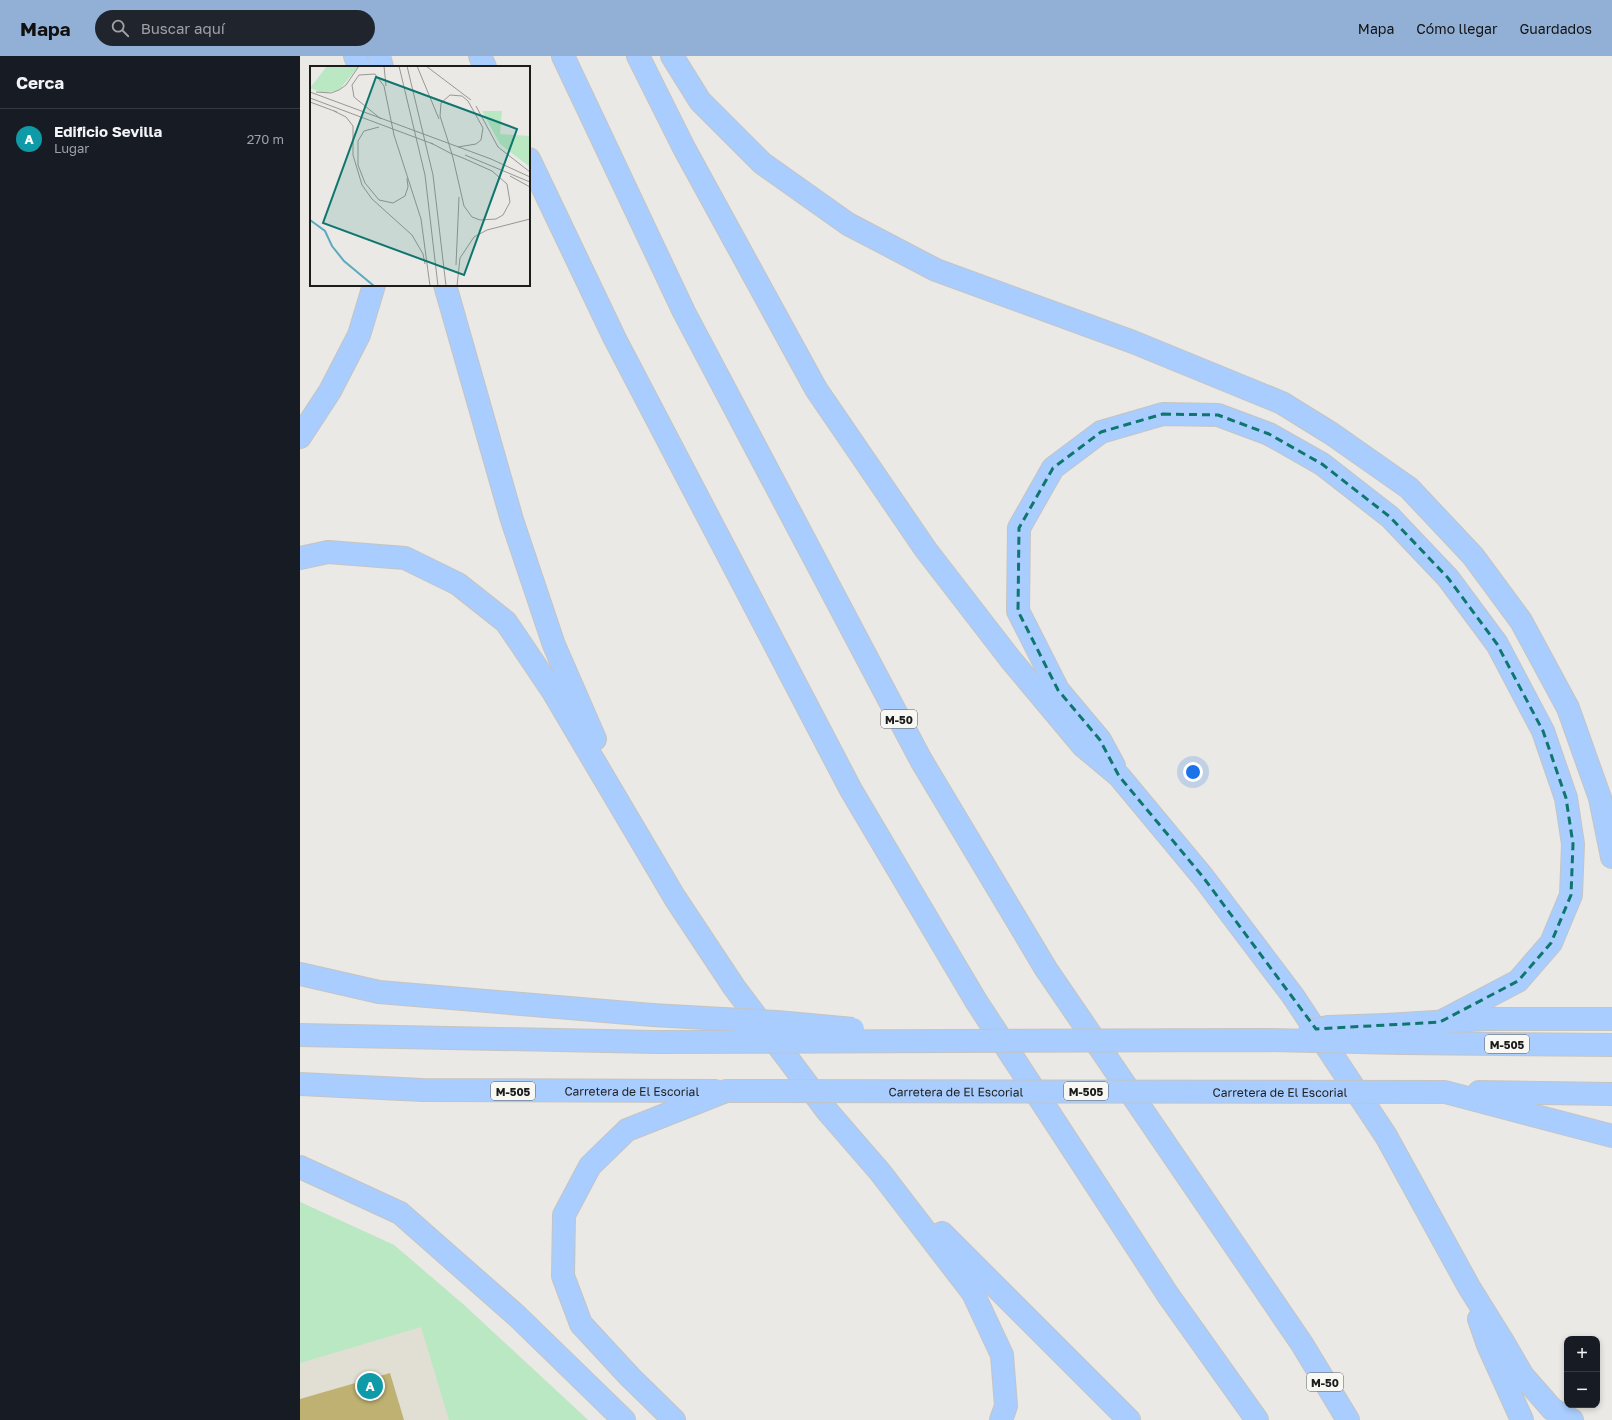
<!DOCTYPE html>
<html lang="es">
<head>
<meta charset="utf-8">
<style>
	body { margin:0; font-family:"Golos Text",sans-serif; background:#20242c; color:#f1f3f6 }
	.controls { position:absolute; right:12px; bottom:12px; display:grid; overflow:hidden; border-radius:8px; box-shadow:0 2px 6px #0003 }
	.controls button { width:36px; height:36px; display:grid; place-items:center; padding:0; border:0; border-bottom:1px solid #363941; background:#171b24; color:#f1f3f6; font:20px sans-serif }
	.you { position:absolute; left:893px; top:716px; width:14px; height:14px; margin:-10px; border:3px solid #fff; border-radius:50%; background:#1a73e8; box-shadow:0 0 0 6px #1a73e833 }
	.badge { display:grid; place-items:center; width:26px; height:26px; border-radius:50%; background:#92b0d6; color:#fff; font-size:13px; font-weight:700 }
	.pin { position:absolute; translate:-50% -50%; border:2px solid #fff; box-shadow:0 1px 4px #0006 }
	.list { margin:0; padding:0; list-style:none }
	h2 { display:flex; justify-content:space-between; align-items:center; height:52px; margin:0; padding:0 16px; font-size:17px }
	h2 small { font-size:13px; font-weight:400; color:#9ea1a6 }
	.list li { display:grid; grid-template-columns:26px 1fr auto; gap:12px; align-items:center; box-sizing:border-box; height:60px; padding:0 16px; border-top:1px solid #363941 }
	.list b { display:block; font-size:15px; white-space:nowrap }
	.list p { margin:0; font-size:13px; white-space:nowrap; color:#9ea1a6 }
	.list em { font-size:13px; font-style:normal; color:#9ea1a6 }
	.icon { flex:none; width:22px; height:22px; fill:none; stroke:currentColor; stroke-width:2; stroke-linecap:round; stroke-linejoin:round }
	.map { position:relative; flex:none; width:1312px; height:1364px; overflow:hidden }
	header { display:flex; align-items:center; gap:24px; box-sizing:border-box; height:56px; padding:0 20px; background:#92b0d6; color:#111 }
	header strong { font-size:19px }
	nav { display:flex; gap:22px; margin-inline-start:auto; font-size:14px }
	.search { width:280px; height:36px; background:#20242c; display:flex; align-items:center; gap:10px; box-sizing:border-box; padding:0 14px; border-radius:22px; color:#9ea1a6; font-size:15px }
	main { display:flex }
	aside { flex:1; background:#171b24 }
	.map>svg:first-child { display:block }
	.built { fill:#e1ded3 }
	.green { fill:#b9e8c2 }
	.building { fill:#bfb172 }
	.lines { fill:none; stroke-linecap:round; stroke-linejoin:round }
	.highway-casing { stroke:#c4c4c3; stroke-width:24 }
	.highway { stroke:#a9cdfe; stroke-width:22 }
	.highway-bridge-casing { stroke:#c4c4c3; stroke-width:24; stroke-linecap:butt }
	.highway-bridge { stroke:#a9cdfe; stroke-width:22 }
	.marked { fill:none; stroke:#0f766e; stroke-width:3; stroke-dasharray:8 5; stroke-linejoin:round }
	.labels { text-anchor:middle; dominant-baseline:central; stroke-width:3.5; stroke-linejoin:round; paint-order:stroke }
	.shield { fill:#f7f7f3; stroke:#5e5e5b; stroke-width:1 }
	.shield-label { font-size:11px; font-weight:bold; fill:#1c1c1a }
	.street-label { font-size:12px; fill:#1c1c1a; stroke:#f7f7f3 }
	.inset-river { fill:none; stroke:#5baac0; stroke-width:2 }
	.inset-road { fill:none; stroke:#989794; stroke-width:1 }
	.view { fill:#0f766e; fill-opacity:0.15; stroke:#0f766e; stroke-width:2 }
	.inset-edge { fill:none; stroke:#1c1c1a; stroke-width:2 }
</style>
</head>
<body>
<header>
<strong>Mapa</strong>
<div class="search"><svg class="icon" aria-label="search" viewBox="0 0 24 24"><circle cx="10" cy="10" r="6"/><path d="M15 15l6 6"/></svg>Buscar aquí</div>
<nav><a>Mapa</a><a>Cómo llegar</a><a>Guardados</a></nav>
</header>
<main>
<aside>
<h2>Cerca<small></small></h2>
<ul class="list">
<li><span class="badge" style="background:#0f9aa8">A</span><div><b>Edificio Sevilla</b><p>Lugar</p></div><em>270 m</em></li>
</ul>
</aside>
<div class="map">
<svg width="1312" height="1364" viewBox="0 0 1312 1364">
	<rect width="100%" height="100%" fill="#eae9e5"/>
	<!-- built -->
	<path class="built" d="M 0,1146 L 94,1189 L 164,1249 L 288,1364 L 0,1364 Z"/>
	<!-- green -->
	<path class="green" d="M 0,1146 L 94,1189 L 164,1249 L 288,1364 L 149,1364 L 121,1271 L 0,1307 Z"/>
	<!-- building -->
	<path class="building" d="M 90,1317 L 104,1364 L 0,1364 L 0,1343 Z"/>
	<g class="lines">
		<!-- highway casing -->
		<g class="highway-casing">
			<g id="highway">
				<path d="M 55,0 L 59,11"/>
				<path d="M 79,0 L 82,11"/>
				<path d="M 180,0 L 185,11"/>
				<path d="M 263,0 L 384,256 L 621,704 L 746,913 L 1002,1288 L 1048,1364"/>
				<path d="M 338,0 L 384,92 L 516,333 L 626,494 L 711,604 L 783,690 L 819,720 L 903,821 L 993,940 L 1086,1080 L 1169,1231 L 1202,1284 L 1223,1320 L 1252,1353 L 1272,1364"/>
				<path d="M 372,0 L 400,45 L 462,107 L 548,168 L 636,214 L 833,286 L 982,347 L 1032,378 L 1109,432 L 1173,500 L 1221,565 L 1268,652 L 1300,742 L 1312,801"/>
				<path d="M 229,103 L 315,283 L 551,734 L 676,945 L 868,1239 L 957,1364"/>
				<path d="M 145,229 L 212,464 L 254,589 L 295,683"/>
				<path d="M 0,381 L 30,335 L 59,279 L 74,229"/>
				<path d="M 0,502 L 28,496 L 105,502 L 158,528 L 206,566 L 252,634 L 375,842 L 434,931 L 528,1056 L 580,1116 L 673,1237 L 702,1299 L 706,1350 L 701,1364"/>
				<path d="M 814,710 L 800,684 L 758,634 L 718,555 L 719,472 L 753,412 L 801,376 L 863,358 L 918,359 L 969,378 L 1022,408 L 1090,461 L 1148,522 L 1197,588 L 1243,675 L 1266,742 L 1273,788 L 1271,839 L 1251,887 L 1218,925 L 1140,966"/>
				<path d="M 0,918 L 79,936 L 352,959"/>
				<path d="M 1086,969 L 1185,963 L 1312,963"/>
				<path d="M 0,979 L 355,986"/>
				<path d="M 1102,987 L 1312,989"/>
				<path id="s1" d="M 0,1028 L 122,1034 L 415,1035"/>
				<path d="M 1145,1036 L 1312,1080"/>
				<path d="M 1179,1036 L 1312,1038"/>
				<path d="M 0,1111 L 100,1157 L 217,1260 L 324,1364"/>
				<path d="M 642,1177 L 829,1364"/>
				<path d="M 1179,1263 L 1188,1289 L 1222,1364"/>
				<path d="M 374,1364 L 330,1321 L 281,1268 L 263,1220 L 264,1159 L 290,1110 L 327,1074 L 426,1035"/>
			</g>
		</g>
		<!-- highway -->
		<use href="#highway" class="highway"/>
		<!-- highway-bridge casing -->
		<g class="highway-bridge-casing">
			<g id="highway-bridge">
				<path d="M 352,959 L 477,966 L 553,973"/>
				<path d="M 1009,975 L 1028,971 L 1086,969"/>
				<path d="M 355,986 L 965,984 L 1102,987"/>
				<path id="s2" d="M 426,1035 L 1145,1036"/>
			</g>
		</g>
		<!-- highway-bridge -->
		<use href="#highway-bridge" class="highway-bridge"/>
	</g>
	<!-- marked area -->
	<path class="marked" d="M 863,358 L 918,359 L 969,378 L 1022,408 L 1090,461 L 1148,522 L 1197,588 L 1243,675 L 1266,742 L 1273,788 L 1271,839 L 1251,887 L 1218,925 L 1140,966 L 1016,973 L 903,821 L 819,720 L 800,684 L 758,634 L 718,555 L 719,472 L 753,412 L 801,376 Z"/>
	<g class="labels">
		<!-- shield labels -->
		<g class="shield">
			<rect x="581" y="654" width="36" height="18" rx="3"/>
			<rect x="1185" y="979" width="44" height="18" rx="3"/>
			<rect x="191" y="1026" width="44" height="18" rx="3"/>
			<rect x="764" y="1026" width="44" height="18" rx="3"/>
			<rect x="1007" y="1317" width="36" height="18" rx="3"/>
		</g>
		<g class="shield-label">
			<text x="599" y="663">M-50</text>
			<text x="1207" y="988">M-505</text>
			<text x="213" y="1035">M-505</text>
			<text x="786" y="1035">M-505</text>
			<text x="1025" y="1326">M-50</text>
		</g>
		<!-- street labels -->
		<g class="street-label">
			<text stroke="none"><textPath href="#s1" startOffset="332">Carretera de El Escorial</textPath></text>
			<text stroke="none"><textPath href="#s2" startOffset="230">Carretera de El Escorial</textPath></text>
			<text stroke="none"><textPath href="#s2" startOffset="554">Carretera de El Escorial</textPath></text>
		</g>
	</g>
	<!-- overview -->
	<g transform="translate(10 10)">
		<rect width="220" height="220" fill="#eae9e5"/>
		<path d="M 17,0 L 49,0 L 29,24 L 14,27 L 0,22 ZM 172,45 L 192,45 L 190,68 L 220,70 L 220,101 L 190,78 Z" fill="#b9e8c2"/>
		<path class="inset-river" d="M 0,154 L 15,165 L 22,180 L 34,195 L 64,220"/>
		<path class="inset-road" d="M 74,0 L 76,20M 89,0 L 115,109 L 128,220M 97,0 L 123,109 L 136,220M 107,0 L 129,53M 116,0 L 161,34M 0,26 L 181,93 L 220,111M 6,26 L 21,27 L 29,24 L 36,19 L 49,0M 0,32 L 123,78M 0,36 L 27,46M 166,40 L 188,81 L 220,106M 24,45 L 36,51 L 43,60 L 43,89 L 52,119 L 62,133 L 102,169 L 113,188 L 115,198M 71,53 L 44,31 L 42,19 L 49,9 L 65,8 L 74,20 L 84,69 L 111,153 L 120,220M 69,61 L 54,65 L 48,75 L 48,99 L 55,117 L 69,134 L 83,137 L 95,130 L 98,121 L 97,112M 121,77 L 140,87 L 153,92 L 182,105 L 197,118 L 200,136 L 193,149 L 186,153 L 170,154 L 162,151 L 154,140 L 143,92 L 138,75 L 130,50 L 131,37 L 140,29 L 152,30 L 158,35 L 173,62 L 171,74 L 166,78 L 148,81M 155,89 L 220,116M 200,110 L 220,121M 146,199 L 149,131M 147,220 L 150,192 L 164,171 L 177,164 L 220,153"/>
		<path class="view" d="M 66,11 L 207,63 L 154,209 L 13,157 Z"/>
		<rect width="220" height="220" class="inset-edge"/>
	</g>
</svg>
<div class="controls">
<button>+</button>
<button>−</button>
</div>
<div class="you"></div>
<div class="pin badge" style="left:70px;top:1330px;background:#0f9aa8">A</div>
</div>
</main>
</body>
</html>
